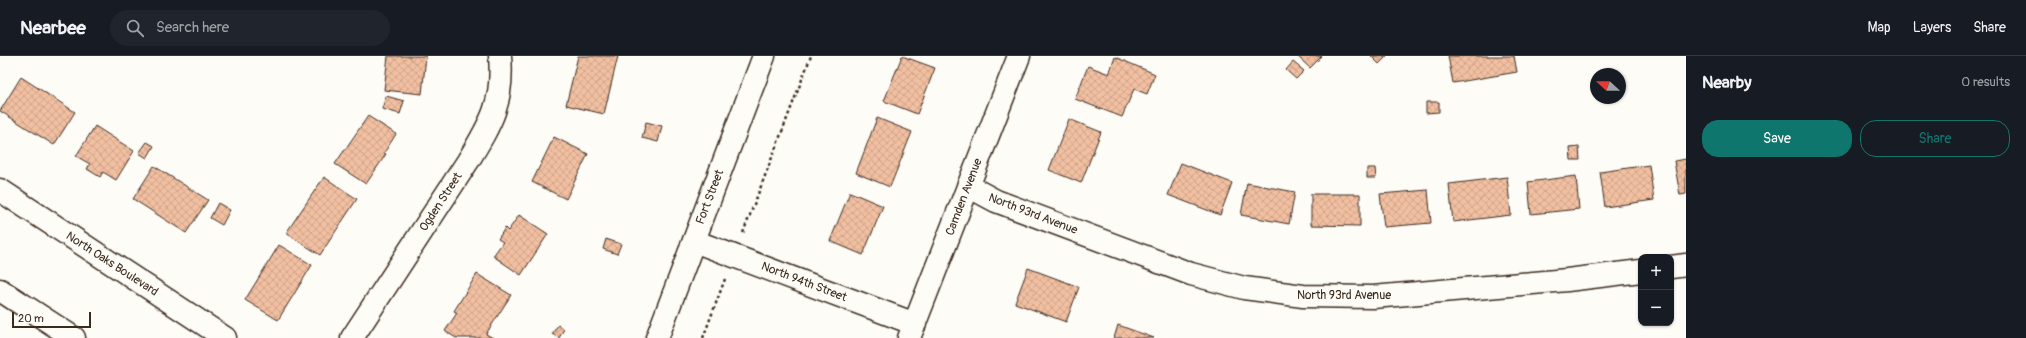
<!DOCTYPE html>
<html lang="en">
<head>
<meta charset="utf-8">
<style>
	body { margin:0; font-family:Pangolin,sans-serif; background:#20242c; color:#f1f3f6 }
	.controls { position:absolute; right:12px; bottom:12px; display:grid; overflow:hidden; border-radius:8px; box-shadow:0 1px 3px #0004 }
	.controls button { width:36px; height:36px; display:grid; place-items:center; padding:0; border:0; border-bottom:1px solid #363941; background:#171b24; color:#f1f3f6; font:20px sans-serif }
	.compass { position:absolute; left:1590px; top:12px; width:36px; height:36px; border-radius:50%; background:#171b24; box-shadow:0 1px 3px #0004; rotate:291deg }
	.scale { position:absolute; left:12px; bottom:10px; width:79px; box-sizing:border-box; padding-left:4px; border:2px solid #3b2a1e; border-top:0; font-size:11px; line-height:14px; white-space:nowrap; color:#3b2a1e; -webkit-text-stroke:3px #fdfcf7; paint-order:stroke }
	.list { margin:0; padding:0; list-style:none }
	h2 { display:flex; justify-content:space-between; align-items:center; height:52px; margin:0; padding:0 16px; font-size:17px }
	h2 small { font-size:13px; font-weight:400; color:#9ea1a6 }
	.actions { display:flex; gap:8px; padding:12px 16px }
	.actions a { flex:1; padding:9px 0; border:1px solid #0f766e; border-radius:16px; text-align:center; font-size:14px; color:#0f766e }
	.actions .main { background:#0f766e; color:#fff }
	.icon { flex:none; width:22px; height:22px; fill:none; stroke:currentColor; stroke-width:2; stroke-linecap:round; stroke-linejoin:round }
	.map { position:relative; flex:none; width:1686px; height:282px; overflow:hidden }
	header { display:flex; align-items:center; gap:24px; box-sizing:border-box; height:56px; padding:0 20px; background:#171b24; border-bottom:1px solid #363941 }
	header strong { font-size:19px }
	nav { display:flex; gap:22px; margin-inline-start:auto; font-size:14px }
	.search { width:280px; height:36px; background:#20242c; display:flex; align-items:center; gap:10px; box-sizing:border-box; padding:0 14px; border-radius:22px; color:#9ea1a6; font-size:15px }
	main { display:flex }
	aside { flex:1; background:#171b24 }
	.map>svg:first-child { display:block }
	.building { fill:url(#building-cross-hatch); stroke:#3b2a1e }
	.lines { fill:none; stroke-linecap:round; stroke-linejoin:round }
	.minor-casing { stroke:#3b2a1e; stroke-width:25 }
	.secondary-casing { stroke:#3b2a1e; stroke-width:25 }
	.path { stroke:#3b2a1e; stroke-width:2.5; stroke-dasharray:3 3; stroke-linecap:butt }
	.minor { stroke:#fdfcf7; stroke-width:22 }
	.secondary { stroke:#fdfcf7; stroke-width:22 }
	.labels { text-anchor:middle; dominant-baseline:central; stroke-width:3.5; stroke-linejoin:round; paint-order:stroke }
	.street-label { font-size:12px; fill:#3b2a1e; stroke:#fdfcf7 }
</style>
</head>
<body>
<header>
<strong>Nearbee</strong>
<div class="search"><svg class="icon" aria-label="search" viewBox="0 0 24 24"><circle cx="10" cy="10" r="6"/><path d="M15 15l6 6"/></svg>Search here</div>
<nav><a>Map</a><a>Layers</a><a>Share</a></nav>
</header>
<main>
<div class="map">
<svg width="1686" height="282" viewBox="0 0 1686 282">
	<defs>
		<pattern id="building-cross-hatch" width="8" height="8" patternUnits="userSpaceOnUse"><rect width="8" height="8" fill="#f1bfa1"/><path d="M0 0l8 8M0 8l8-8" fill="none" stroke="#d0a48a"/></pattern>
	</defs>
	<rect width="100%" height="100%" fill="#fdfcf7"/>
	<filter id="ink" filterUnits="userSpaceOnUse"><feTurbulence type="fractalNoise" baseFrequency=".025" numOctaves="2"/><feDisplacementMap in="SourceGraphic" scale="8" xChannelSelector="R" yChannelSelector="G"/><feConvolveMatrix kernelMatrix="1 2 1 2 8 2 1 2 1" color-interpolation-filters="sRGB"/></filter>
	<g filter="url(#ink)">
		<!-- building -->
		<path class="building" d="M 388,0 L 426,0 L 422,38 L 384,34 Z
			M 578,0 L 618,0 L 604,58 L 566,49 Z
			M 902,0 L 935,12 L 917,58 L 884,45 Z
			M 1297,0 L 1322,0 L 1310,12 Z
			M 1371,0 L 1387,0 L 1379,8 Z
			M 1448,0 L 1514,0 L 1517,16 L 1453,27 Z
			M 1115,1 L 1155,18 L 1147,38 L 1134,33 L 1122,61 L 1075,43 L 1088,10 L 1109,18 Z
			M 1293,6 L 1304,15 L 1296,23 L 1286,14 Z
			M 21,21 L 75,56 L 54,89 L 0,55 Z
			M 386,40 L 404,45 L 400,58 L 382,53 Z
			M 1426,46 L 1439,46 L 1439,56 L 1426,57 Z
			M 368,60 L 396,78 L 384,97 L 386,98 L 366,128 L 335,108 Z
			M 877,62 L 912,76 L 890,131 L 856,117 Z
			M 1069,63 L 1101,76 L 1081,127 L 1049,114 Z
			M 646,66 L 662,70 L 658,86 L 642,82 Z
			M 95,70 L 134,95 L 116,124 L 103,116 L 100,121 L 87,113 L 90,108 L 76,100 Z
			M 554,81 L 588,98 L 566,143 L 532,126 Z
			M 147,86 L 154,90 L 147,102 L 139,97 Z
			M 1579,91 L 1580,104 L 1571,104 L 1570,92 Z
			M 1686,103 L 1686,138 L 1680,139 L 1674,105 Z
			M 1181,107 L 1232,127 L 1220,159 L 1168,139 Z
			M 1649,109 L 1654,144 L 1605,151 L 1600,116 Z
			M 154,110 L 208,144 L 186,177 L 133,143 Z
			M 1367,112 L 1375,112 L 1376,122 L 1367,122 Z
			M 1576,120 L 1579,153 L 1531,158 L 1528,126 Z
			M 324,121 L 357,143 L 320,199 L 286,177 Z
			M 1507,121 L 1511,159 L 1453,166 L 1449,128 Z
			M 1247,127 L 1295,136 L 1289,168 L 1241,159 Z
			M 1428,134 L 1431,167 L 1384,171 L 1380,138 Z
			M 850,136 L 883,150 L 863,199 L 830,185 Z
			M 1311,138 L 1360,138 L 1360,170 L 1311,169 Z
			M 218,147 L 230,154 L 222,169 L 210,162 Z
			M 519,159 L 548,178 L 521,219 L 493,200 L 503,186 L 498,183 L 505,172 L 508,175 Z
			M 606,183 L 621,188 L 617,198 L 603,193 Z
			M 279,189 L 312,209 L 278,264 L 245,244 Z
			M 1028,212 L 1079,231 L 1066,266 L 1015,247 Z
			M 477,218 L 511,239 L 486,278 L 493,282 L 456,282 L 445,275 L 457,257 L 454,255 Z
			M 558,269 L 564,273 L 559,282 L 552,278 Z
			M 1118,269 L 1154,282 L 1114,282 Z"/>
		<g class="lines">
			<!-- minor casing -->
			<g class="minor-casing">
				<path id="minor" d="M 968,130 L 996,145 L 1191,218 L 1244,232 L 1303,240 L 1373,241 L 1567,224 L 1641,215
					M 0,134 L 225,282
					M 694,185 L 915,268
					M 1671,211 L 1686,209
					M 0,234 L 74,282
					M 352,282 L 468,105 C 491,67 504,46 500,0
					M 909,282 L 1019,0"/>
			</g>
			<!-- secondary casing -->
			<g class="secondary-casing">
				<path id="secondary" d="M 657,282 L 764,0"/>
			</g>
			<!-- path -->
			<path class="path" d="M 743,177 L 811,0
				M 703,282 L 725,223"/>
			<!-- minor -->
			<use href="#minor" class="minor"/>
			<!-- secondary -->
			<use href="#secondary" class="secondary"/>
		</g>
	</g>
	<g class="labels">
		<!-- street labels -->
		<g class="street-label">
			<text transform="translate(710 141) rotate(-69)">Fort Street</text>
			<text transform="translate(964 141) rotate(-69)">Camden Avenue</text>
			<text transform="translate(441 146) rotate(-57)">Ogden Street</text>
			<text transform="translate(1033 158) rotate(21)">North 93rd Avenue</text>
			<text transform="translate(112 208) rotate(33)">North Oaks Boulevard</text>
			<text transform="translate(804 226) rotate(21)">North 94th Street</text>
			<text x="1344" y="239">North 93rd Avenue</text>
		</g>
	</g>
</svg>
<div class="controls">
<button>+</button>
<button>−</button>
</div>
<svg class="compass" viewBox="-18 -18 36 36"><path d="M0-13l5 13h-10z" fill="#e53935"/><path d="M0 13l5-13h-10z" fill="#9ea1a6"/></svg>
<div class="scale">20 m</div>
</div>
<aside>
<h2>Nearby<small>0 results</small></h2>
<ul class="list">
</ul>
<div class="actions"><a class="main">Save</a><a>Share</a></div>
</aside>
</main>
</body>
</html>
